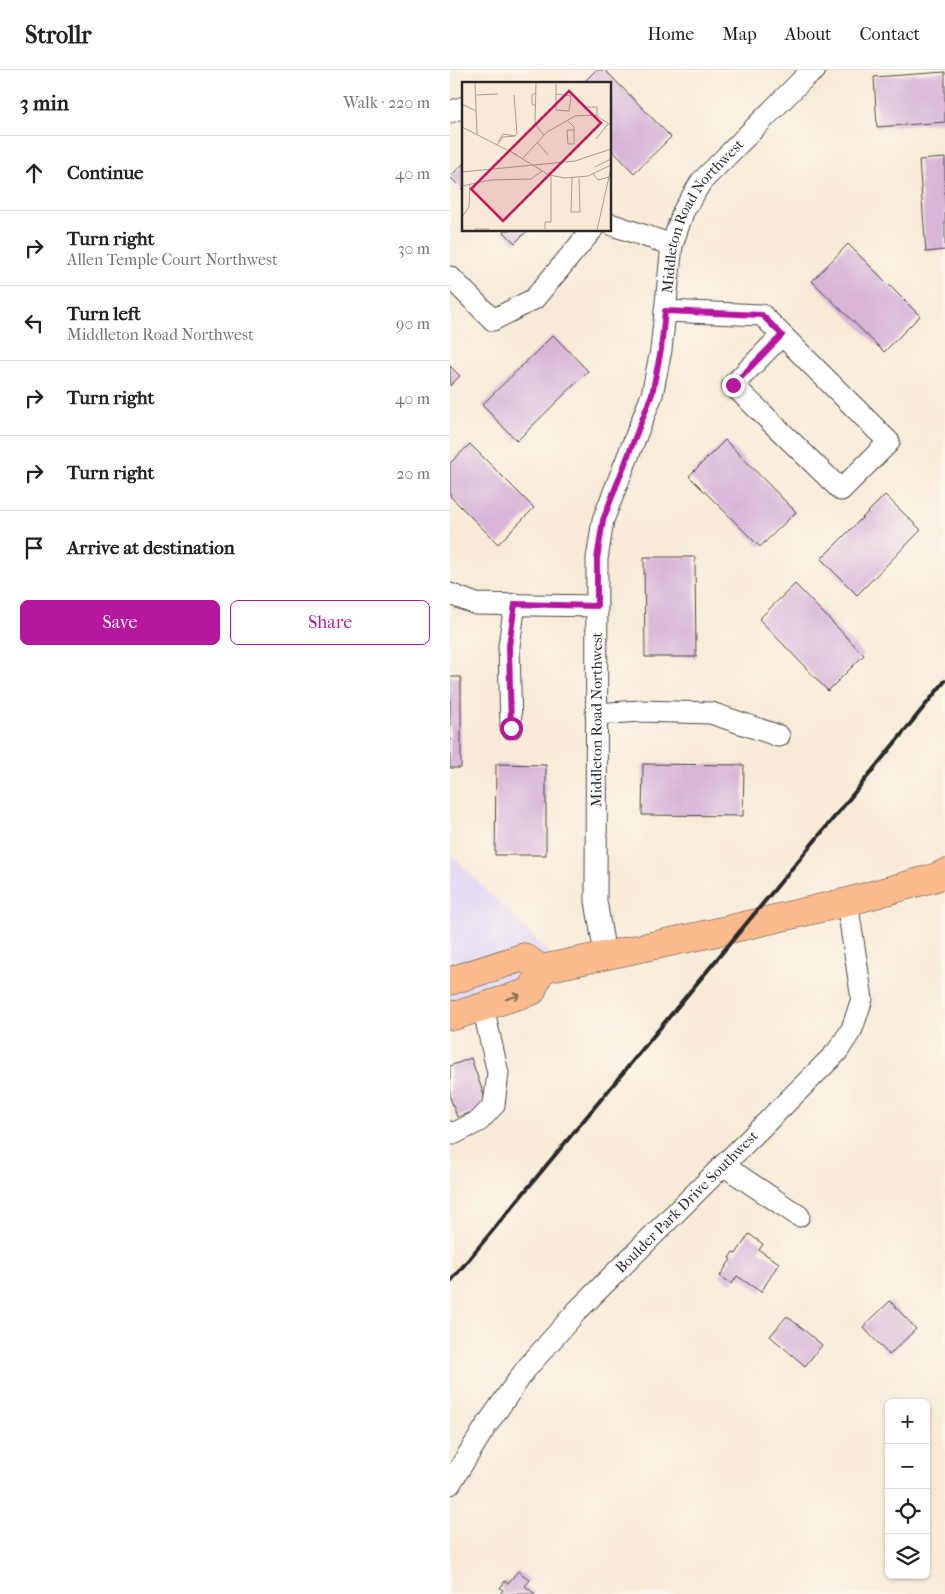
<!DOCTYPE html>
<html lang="en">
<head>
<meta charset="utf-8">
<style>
	body { margin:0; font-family:"IM FELL French Canon",serif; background:#f2f2f2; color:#202124 }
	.controls { position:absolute; right:15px; bottom:15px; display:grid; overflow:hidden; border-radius:8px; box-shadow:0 1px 4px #0004 }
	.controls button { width:45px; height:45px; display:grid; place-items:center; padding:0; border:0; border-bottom:1px solid #e0e0e0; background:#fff; color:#202124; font:25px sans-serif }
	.stop { position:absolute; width:15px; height:15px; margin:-11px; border:4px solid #b5179e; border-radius:50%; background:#fff }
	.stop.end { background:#b5179e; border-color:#fff; box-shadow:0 1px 5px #0008 }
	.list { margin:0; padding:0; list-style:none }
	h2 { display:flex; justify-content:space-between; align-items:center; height:65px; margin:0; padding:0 20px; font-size:21px }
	h2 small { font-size:16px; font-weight:400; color:#757577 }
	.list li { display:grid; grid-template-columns:32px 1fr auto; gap:15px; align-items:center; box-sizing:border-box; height:75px; padding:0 20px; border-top:1px solid #e0e0e0 }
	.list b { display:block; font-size:19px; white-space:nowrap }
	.list p { margin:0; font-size:16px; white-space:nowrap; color:#757577 }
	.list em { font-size:16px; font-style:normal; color:#757577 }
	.actions { display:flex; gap:10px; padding:15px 20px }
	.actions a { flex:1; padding:11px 0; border:1px solid #b5179e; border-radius:8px; text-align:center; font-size:18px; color:#b5179e }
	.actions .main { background:#b5179e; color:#fff }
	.icon { flex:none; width:28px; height:28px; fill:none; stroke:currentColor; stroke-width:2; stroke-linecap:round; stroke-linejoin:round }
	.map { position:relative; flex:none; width:495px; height:1524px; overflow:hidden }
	header { display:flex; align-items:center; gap:30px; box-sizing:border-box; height:70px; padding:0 25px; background:#fff; border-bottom:1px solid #e0e0e0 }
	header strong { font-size:24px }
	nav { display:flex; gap:28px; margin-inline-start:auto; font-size:18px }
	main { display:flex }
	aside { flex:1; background:#fff }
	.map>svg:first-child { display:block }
	.built { fill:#dfd5f5 }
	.building { fill:#d7b4d8 }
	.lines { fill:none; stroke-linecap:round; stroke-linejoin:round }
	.minor-casing { stroke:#4a4845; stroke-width:23 }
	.major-casing { stroke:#4a4845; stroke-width:29 }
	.minor { stroke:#fff; stroke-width:21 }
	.major { stroke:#fbbb8d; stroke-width:28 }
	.rail { stroke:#2b2b2b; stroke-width:4 }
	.oneway { stroke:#896c57 }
	.route { stroke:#b5179e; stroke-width:6 }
	.labels { text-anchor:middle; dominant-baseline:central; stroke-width:4.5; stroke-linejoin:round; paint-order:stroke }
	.street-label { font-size:15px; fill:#2b2b2b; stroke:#fbf7ec }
	.inset-road { fill:none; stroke:#a69e92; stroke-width:1 }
	.view { fill:#c2185b; fill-opacity:0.15; stroke:#c2185b; stroke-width:2.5 }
	.inset-edge { fill:none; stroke:#2b2b2b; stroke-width:2.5 }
</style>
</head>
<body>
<header>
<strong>Strollr</strong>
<nav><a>Home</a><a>Map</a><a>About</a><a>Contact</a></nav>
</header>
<main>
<aside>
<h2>3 min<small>Walk · 220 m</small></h2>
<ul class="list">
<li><svg class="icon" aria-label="ahead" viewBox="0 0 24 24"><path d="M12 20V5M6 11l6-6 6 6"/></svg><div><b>Continue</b></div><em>40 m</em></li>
<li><svg class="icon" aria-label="right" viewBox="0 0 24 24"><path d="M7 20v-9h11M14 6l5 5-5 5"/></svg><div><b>Turn right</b><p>Allen Temple Court Northwest</p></div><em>30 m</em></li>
<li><svg class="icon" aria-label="left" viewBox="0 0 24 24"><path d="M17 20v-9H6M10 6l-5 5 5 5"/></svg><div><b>Turn left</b><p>Middleton Road Northwest</p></div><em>90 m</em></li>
<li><svg class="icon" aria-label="right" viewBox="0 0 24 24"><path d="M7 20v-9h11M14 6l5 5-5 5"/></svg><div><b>Turn right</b></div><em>40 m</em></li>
<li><svg class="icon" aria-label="right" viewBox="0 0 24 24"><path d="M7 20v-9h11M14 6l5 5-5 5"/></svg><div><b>Turn right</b></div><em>20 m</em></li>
<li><svg class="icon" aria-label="arrive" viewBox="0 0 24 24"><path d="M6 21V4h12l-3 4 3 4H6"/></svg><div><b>Arrive at destination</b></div></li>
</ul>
<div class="actions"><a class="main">Save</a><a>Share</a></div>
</aside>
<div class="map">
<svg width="495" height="1524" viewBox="0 0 495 1524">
	<rect width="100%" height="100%" fill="#fbf7ec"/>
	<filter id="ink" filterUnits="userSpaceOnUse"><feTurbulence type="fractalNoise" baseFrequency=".02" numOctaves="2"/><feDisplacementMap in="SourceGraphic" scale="10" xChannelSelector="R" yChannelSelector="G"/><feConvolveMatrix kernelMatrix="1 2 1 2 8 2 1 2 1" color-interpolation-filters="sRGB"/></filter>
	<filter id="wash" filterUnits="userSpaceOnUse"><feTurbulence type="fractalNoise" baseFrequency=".0096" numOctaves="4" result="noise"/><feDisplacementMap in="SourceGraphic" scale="20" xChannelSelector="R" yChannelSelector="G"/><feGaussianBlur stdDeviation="1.12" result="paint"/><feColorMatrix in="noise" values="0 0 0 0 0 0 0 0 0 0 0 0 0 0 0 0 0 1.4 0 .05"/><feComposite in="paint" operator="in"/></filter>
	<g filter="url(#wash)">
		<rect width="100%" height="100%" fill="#f8ead7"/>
		<!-- built -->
		<path class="built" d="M 0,783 L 115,900 L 0,937 Z"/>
		<g id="blocks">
			<!-- building -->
			<path class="building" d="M 146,0 L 155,0 L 221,67 L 184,103 L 160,78 L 160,14 L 132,14 Z
				M 495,2 L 495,52 L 427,57 L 424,7 Z
				M 495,88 L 495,180 L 476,182 L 469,90 Z
				M 14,93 L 14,121 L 0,107 Z
				M 52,160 L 78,160 L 65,173 Z
				M 398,174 L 470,246 L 434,282 L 362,211 Z
				M 103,265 L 138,301 L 67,371 L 32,335 Z
				M 0,296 L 10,306 L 0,316 Z
				M 275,370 L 346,442 L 310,477 L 239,406 Z
				M 20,374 L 84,438 L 48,474 L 0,426 L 0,393 Z
				M 435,425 L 471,460 L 407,525 L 371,489 Z
				M 194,487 L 245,487 L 246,587 L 195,587 Z
				M 345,514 L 414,585 L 378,621 L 309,549 Z
				M 0,607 L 11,607 L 11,698 L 0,698 Z
				M 46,694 L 96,695 L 96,785 L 45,785 Z
				M 193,694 L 294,695 L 293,746 L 192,745 Z
				M 21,988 L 38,1037 L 7,1047 L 0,1027 L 0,996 Z
				M 299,1164 L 313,1174 L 309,1180 L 329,1193 L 311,1222 L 287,1206 L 282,1214 L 270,1206 L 281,1189 L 279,1188 L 283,1182 L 286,1184 Z
				M 440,1231 L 466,1259 L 439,1285 L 413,1257 Z
				M 337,1246 L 372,1275 L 355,1296 L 320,1266 Z
				M 68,1501 L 80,1510 L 75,1516 L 85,1524 L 50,1524 L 53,1520 L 50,1518 L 55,1511 L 58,1513 Z"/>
		</g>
	</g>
	<g filter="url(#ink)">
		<use href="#blocks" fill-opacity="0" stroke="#4a4845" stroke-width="1"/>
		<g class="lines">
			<!-- minor casing -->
			<g class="minor-casing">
				<g id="minor">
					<path d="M 0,42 L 14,37"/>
					<path d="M 160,154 L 222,175"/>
					<path d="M 0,207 L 43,250 L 84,229 L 142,160"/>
					<path d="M 215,241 L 312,245 L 439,372 L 391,420 L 283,315 L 332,265"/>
					<path d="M 0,524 L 26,534 L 147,536"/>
					<path d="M 146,644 L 190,641 L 261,643 L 329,666"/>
					<path d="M 61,658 L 59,576 L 65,534"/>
					<path id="s1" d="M 155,885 L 146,831 L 147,489 L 153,450 L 202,325 L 211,280 L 222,175 L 233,142 L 251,112 L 355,7 L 365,0"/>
					<path d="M 0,1062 L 3,1064 L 29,1051 L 44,1035 L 48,1003 L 33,937"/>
					<path d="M 273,1095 L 349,1146"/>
					<path id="s2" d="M 0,1414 L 36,1356 L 76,1299 L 127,1241 L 387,982 L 402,959 L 412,929 L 397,832"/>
				</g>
			</g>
			<!-- major casing -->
			<g class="major-casing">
				<path id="major" d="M 0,911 L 74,887 L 91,899 L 263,863 L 397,832 L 487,807 L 495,803
					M 0,944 L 4,946 L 82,921 L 91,899"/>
			</g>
			<!-- minor -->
			<use href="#minor" class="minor"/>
			<!-- major -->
			<use href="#major" class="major"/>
			<!-- rail -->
			<path class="rail" d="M 0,1212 L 396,733 L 495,611"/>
		</g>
		<!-- one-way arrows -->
		<defs><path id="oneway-shaft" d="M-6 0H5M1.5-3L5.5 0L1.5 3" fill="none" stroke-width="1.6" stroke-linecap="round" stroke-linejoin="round" transform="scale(1.25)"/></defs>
		<use class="oneway" href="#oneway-shaft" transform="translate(63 927) rotate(-17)"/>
	</g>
	<g class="lines" filter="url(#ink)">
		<!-- route -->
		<path class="route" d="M 61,658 L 59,576 L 65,534 L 147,536 L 147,489 L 153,450 L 202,324 L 211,280 L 215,241 L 312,245 L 332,265 L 283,315"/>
	</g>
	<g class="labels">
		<!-- street labels -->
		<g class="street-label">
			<text stroke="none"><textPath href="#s1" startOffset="761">Middleton Road Northwest</textPath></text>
			<text stroke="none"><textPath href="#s1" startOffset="236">Middleton Road Northwest</textPath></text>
			<text stroke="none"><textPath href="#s2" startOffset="370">Boulder Park Drive Southwest</textPath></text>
		</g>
	</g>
	<!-- overview -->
	<g transform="translate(12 12)">
		<rect width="149" height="149" fill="#f8ead7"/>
		<path class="inset-road" d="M 13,0 L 15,52M 74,0 L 73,42 L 82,53M 94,2 L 94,28 L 107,29M 74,11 L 70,13 L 70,22 L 74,24M 94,12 L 109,14 L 107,29M 14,13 L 36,12M 52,13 L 55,51 L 53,54M 0,22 L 0,0M 0,22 L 14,29M 125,25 L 135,25 L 135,34M 106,39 L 112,45 L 112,62 L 106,62 L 105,48 L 112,48M 0,45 L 55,73M 134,57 L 146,42M 37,60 L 41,55 L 53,54M 75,60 L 86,73M 35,63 L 41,52 L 53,54M 46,68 L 87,93 L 103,96 L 126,94 L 149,83M 61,76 L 85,50 L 113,34 L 133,33 L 149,43M 133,85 L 149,77M 0,90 L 113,79 L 149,67M 131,92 L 136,98 L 147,95M 110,96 L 109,130 L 118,130 L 117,96M 0,104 L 29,98 L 69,97 L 80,89M 0,135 L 7,125 L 8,102M 12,147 L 27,147M 83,147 L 83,140 L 89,140 L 89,93M 135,148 L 149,86"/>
		<path class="view" d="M 107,9 L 139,41 L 41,139 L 9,107 Z"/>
		<rect width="149" height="149" class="inset-edge"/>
	</g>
</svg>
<div class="controls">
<button>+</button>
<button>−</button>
<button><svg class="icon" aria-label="locate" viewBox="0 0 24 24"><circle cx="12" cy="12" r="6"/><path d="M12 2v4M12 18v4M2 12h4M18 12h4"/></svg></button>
<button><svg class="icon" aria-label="layers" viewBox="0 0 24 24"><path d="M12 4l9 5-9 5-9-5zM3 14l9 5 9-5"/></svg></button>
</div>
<div class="stop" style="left:61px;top:658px"></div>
<div class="stop end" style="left:283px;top:315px"></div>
</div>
</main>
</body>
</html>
